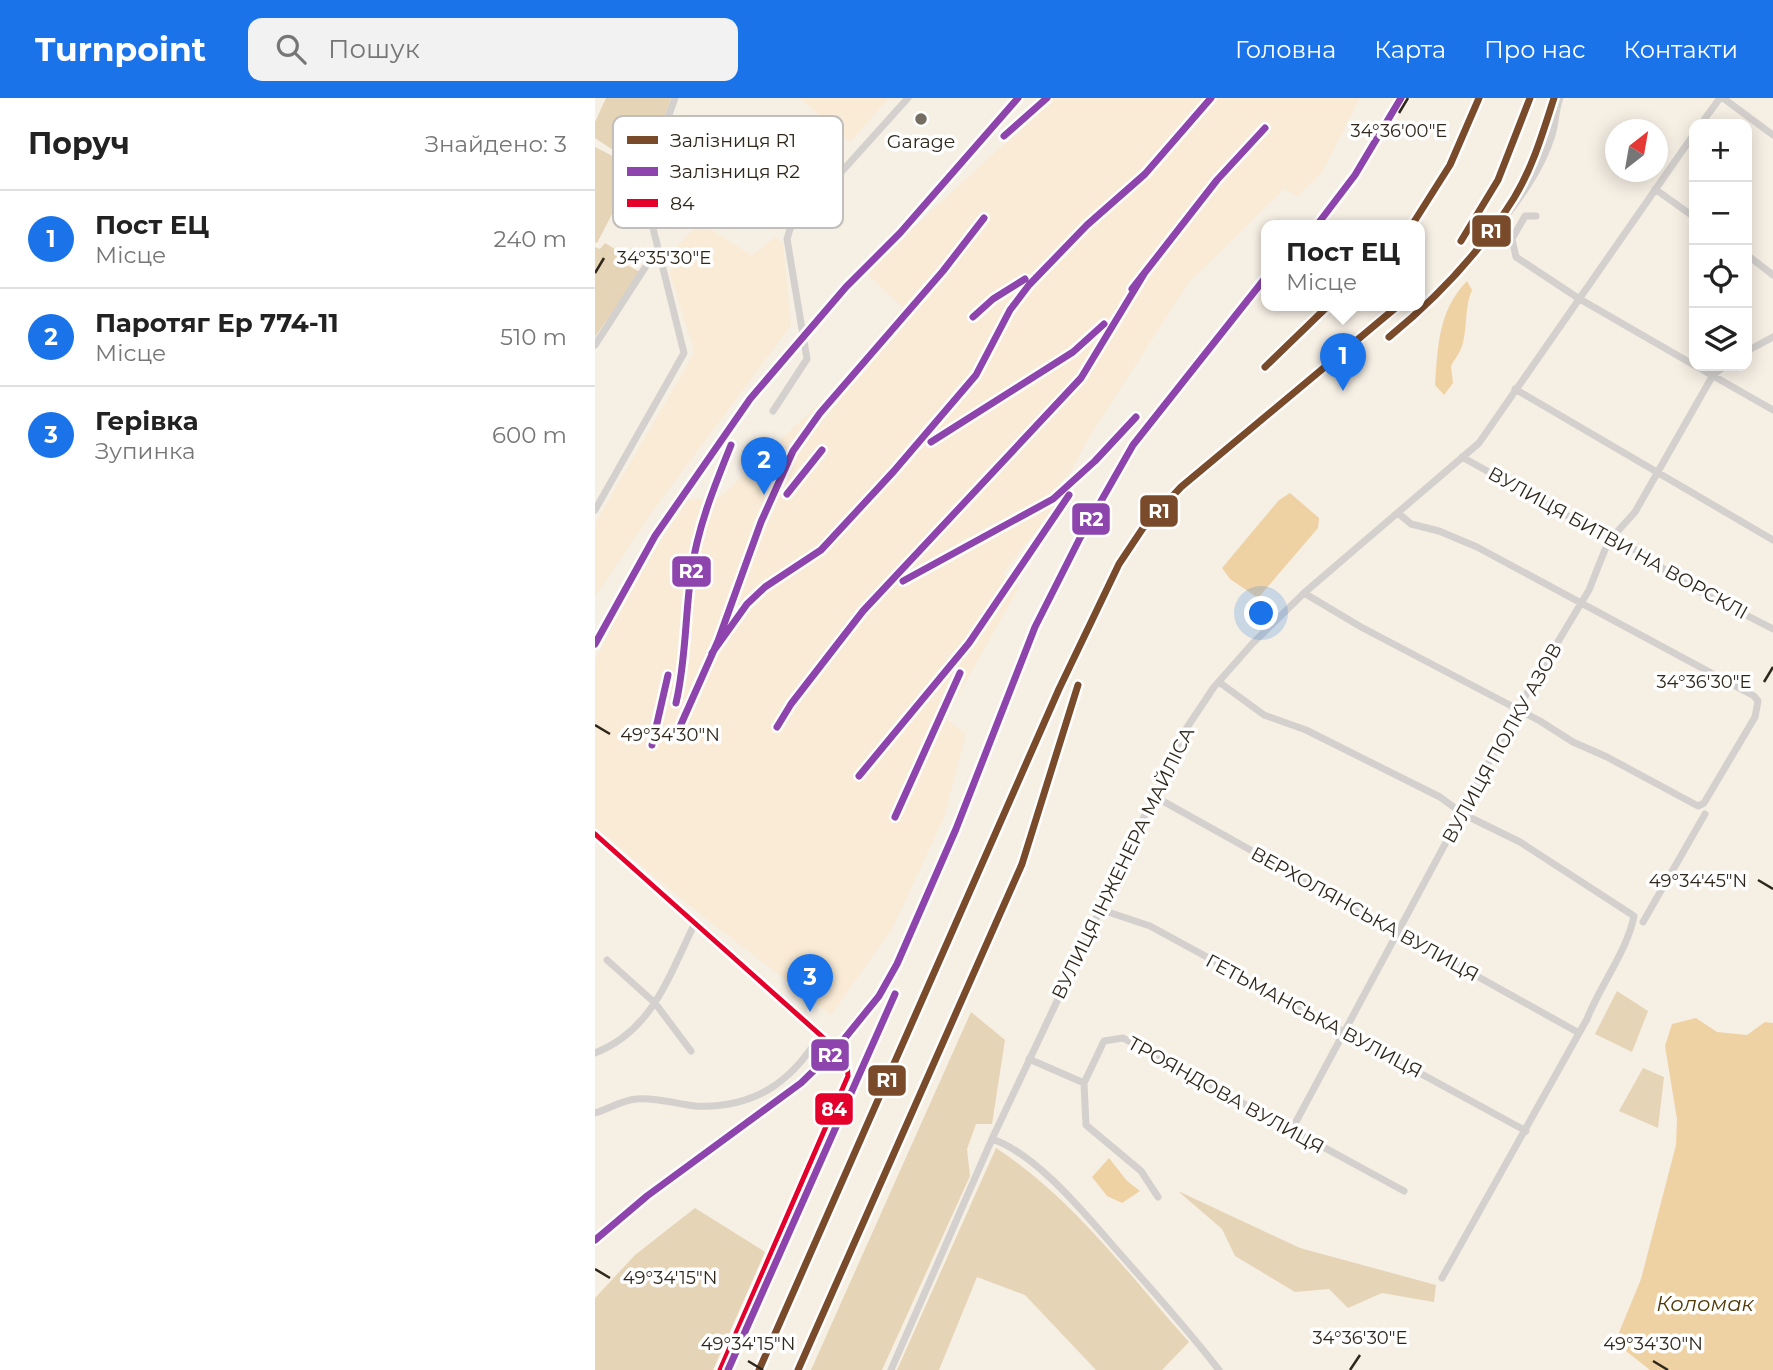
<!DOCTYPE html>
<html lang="uk">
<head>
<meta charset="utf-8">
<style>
	body { margin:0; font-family:Montserrat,sans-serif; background:#f2f2f2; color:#222 }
	.controls { position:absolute; right:21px; top:21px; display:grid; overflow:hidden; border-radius:14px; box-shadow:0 4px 18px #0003 }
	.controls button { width:63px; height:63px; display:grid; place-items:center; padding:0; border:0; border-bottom:2px solid #e0e0e0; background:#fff; color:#222; font:35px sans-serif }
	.compass { position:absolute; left:1010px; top:21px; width:63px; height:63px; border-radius:50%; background:#fff; box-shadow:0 4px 18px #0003; rotate:31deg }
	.you { position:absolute; left:667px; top:516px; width:24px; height:24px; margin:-18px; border:5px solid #fff; border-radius:50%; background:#1a73e8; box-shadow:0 0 0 10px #1a73e833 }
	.badge { display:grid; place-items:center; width:46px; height:46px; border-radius:50%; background:#1a73e8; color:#fff; font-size:23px; font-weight:700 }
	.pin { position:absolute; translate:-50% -58px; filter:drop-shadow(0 2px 4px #0008) }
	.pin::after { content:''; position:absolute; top:37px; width:24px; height:21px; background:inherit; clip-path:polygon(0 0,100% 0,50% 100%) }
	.popup { position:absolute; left:666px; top:122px; width:164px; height:91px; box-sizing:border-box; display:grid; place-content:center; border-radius:14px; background:#fff; filter:drop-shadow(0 2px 5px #0005); font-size:23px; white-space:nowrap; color:#767676 }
	.popup b { font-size:26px; color:#222 }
	.popup::after { content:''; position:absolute; left:50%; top:100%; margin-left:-14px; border:14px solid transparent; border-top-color:#fff }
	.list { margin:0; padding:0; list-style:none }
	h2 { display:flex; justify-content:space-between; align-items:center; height:91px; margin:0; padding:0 28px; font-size:30px }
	h2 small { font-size:23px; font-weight:400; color:#767676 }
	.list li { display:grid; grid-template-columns:46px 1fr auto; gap:21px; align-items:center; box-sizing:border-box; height:98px; padding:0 28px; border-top:2px solid #e0e0e0 }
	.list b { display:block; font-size:26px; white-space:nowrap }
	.list p { margin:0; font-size:23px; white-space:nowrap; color:#767676 }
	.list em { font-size:23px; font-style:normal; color:#767676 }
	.icon { flex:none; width:38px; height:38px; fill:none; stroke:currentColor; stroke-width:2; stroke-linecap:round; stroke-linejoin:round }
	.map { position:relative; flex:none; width:1178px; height:1272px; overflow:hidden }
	header { display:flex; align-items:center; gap:42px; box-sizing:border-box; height:98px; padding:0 35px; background:#1a73e8; color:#fff }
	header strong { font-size:33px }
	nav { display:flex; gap:38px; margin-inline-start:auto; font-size:24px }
	.search { width:490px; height:63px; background:#f2f2f2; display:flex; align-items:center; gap:18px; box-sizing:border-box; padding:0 24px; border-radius:14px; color:#767676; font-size:26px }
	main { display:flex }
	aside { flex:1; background:#fff }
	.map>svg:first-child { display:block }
	.built { fill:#f9ebd5 }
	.green { fill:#e6d4b7 }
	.water { fill:#efd2a4 }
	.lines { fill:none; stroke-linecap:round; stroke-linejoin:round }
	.minor { stroke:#d3d0cd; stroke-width:7 }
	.bus-1-casing { stroke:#fff; stroke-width:10 }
	.bus-1 { stroke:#e4002b; stroke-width:5 }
	.rail-1-casing { stroke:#fff; stroke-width:12 }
	.rail-2-casing { stroke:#fff; stroke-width:12 }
	.rail-1 { stroke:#7a4b2a; stroke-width:7 }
	.rail-2 { stroke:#8e44ad; stroke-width:7 }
	.ticks { fill:none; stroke:#2f271b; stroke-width:2.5 }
	.poi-dot { fill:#756d61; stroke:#fff; stroke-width:2.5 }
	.labels { text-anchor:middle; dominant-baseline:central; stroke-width:7; stroke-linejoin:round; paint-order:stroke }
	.poi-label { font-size:19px; fill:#2f271b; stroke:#fff }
	.street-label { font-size:19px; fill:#2f271b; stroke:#fff }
	.water-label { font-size:21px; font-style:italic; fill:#523906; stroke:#fff }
	.key { fill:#fff; stroke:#c1bebb; stroke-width:2 }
	.key-label { font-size:19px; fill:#2f271b }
	.ticks-label { font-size:18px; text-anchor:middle; fill:#2f271b; stroke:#fff; stroke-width:7; stroke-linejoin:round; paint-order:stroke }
	.line-badge { stroke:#fff; stroke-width:2.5 }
	.badge-label { font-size:19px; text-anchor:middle; font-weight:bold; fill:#fff }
</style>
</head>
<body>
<header>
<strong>Turnpoint</strong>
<div class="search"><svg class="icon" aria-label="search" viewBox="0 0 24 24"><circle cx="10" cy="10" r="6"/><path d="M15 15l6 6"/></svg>Пошук</div>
<nav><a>Головна</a><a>Карта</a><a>Про нас</a><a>Контакти</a></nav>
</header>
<main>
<aside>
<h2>Поруч<small>Знайдено: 3</small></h2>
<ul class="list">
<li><span class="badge">1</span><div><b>Пост ЕЦ</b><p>Місце</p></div><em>240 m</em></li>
<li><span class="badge">2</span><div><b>Паротяг Ер 774-11</b><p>Місце</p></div><em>510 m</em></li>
<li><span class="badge">3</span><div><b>Герівка</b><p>Зупинка</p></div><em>600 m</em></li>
</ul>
</aside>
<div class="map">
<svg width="1178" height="1272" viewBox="0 0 1178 1272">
	<rect width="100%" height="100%" fill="#f6efe4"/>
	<!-- built -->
	<path class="built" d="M 205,0 L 294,0 L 255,44 Z
		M 459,0 L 765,0 L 727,74 L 703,98 L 689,91 L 594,184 L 496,336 L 476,373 L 455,397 L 461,407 L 408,475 L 424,489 L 350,620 L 371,636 L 349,719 L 298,829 L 236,917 L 90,804 L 0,729 L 0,562 L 39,486 L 91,402 L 125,399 L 249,282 L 307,209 L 270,174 Z
		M 105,124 L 157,158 L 180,139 L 188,145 L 196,227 L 57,414 L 0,499 L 0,426 L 98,257 L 98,249 L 75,176 L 80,151 Z"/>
	<!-- green -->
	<path class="green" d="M 11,0 L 76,0 L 51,74 L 0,40 L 0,24 Z
		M 0,49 L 41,70 L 2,145 L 0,144 Z
		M 10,145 L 30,157 L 30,166 L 45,174 L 0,239 L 0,149 L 5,151 Z
		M 1022,893 L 1053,913 L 1037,954 L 1000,936 Z
		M 376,914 L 410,942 L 397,1026 L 381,1026 L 372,1051 L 375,1078 L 287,1272 L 216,1272 Z
		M 1048,970 L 1069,979 L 1063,1030 L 1024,1013 Z
		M 401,1050 C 478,1100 533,1176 594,1244 L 567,1272 L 501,1272 L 430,1197 L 382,1179 L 344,1272 L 302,1272 Z
		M 583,1093 L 705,1150 L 841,1187 L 839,1204 L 787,1195 L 753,1210 L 734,1191 L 700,1194 L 640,1158 L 627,1131 Z
		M 100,1110 L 170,1154 L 118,1272 L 0,1272 L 0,1200 L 40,1157 Z"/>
	<!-- water -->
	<path class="water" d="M 872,183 L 877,192 C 869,210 873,229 867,248 C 865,255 859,262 856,268 L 858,285 L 849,297 L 840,287 C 843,248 843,213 872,183 Z
		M 695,395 L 724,420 L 723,430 L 663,500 L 635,481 L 627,470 L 684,402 Z
		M 1101,920 L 1122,934 L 1152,937 L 1170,924 L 1178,925 L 1178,1272 L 1055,1272 L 1027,1250 L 1023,1237 L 1046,1181 L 1081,1047 L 1082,1021 L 1070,948 L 1077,926 Z
		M 514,1060 L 532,1083 L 545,1093 L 527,1105 L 512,1098 L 497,1079 Z"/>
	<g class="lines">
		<!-- minor -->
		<path class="minor" d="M 1128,0 L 1178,37
			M 1106,26 L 1125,0
			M 1060,91 L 1099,119
			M 941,118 L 930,118 L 917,141 L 921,159 L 983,200 L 1099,267
			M 888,148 C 914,114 945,78 957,37 C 961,24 960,13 965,0
			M 1152,157 L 1178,177
			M 0,247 L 62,151
			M 1152,253 L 1178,239
			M 1101,268 L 1178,312
			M 920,291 L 1178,442
			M 178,313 L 212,261 L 192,141 L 195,131 L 313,0
			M 867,359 L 1005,436 L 1030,445 L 1094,488 L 1178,531
			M 0,412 L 89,255 L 52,106 L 54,71 L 80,0
			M 709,495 L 766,529 L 945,623 L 978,644 L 1012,659 L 1103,708 L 1109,705 L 1160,619 L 1163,603 L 1159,598 L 882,449 L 844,433 L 816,426 L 803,415
			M 624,584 L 669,617 L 711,632 L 845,699 L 868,716 L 925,744 L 1039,818 C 1033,851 1005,888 992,921 L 847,1180
			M 557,697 L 984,935
			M 0,736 L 241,951 L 252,964 L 253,978 L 125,1272
			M 504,811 L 555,828 L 931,1033
			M 1048,824 L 1110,716
			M 12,862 L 60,905 L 96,953
			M 0,955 C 57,933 74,878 99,827
			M 434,961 L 489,985 L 509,943 L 528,940 L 809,1093
			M 489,985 L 491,1027 L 546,1073 L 563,1099
			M 0,1015 C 13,1011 28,1002 41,1001 C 61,999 81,1006 100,1008 C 158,1011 196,985 225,937
			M 696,1033 L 922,612 L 994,492 L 1013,444 L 1040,414 L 1118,277 L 1130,268
			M 397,1041 C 444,1057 494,1121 527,1158 C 560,1195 593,1232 624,1272
			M 296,1272 L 397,1041 L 589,634 L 619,589 L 657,546 L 709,495 L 884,345 L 1099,36"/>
		<!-- bus-1 casing -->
		<g class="bus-1-casing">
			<path id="bus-1" d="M 0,736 L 241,951 L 252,964 L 253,978 L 125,1272"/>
		</g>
		<!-- bus-1 -->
		<use href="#bus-1" class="bus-1"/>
		<!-- rail-1 casing -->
		<g class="rail-1-casing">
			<path id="rail-1" d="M 817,127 L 855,67 L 884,0
				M 866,143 L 903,82 L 935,0
				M 794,239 C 843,199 886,153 919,100 C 938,69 948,34 959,0
				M 670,269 L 734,207
				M 164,1272 L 464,591 L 524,466 L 548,430 L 586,389 L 804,207
				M 203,1272 L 427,766 L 483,587"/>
		</g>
		<!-- rail-2 casing -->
		<g class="rail-2-casing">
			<path id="rail-2" d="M 409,38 L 452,0
				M 722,127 L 760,77 L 806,0
				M 537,191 L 622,82 L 670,30
				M 378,219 L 398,201 L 430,181
				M 336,344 L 478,254 L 509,226
				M 192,396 L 227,352
				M 308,483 L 458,401 L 500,363 L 541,319
				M 0,546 L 60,438 L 155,301 L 251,189 L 305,135 L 423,0
				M 117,555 L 152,506 L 170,489 L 226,452 L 299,373 L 381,277 L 415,212 L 434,187 L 492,127 L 550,76 L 616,0
				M 81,605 C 91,562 90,519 96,476 C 102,431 119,389 136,347
				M 182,629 L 196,606 L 268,513 L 486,280 L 549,176
				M 83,633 L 123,543 L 166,424 L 198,353 L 225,315 L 348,173 L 389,120
				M 57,647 L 73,577
				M 264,678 L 374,545 L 474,397
				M 300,719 L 365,575
				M 0,1142 L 52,1098 L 206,985 L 241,951 L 284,898 L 302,866 L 361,731 L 440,529 L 485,440 L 538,347 L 671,179
				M 133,1272 L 300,896"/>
		</g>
		<!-- rail-1 -->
		<use href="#rail-1" class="rail-1"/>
		<!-- rail-2 -->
		<use href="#rail-2" class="rail-2"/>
	</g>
	<!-- ticks -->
	<path class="ticks" d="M 804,15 L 813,0M 0,175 L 9,160M 1169,584 L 1178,569M 0,627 L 15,636M 1163,782 L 1178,791M 0,1171 L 15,1180M 153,1263 L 168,1272M 1058,1263 L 1073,1272M 755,1272 L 765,1257"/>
	<!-- markers -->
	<circle class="poi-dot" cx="326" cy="21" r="7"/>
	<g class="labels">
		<!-- poi labels -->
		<g class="poi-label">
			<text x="326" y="43">Garage</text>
		</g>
		<!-- street labels -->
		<g class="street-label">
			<text transform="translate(1023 445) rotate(29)">ВУЛИЦЯ БИТВИ НА ВОРСКЛІ</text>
			<text transform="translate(907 645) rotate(-61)">ВУЛИЦЯ ПОЛКУ АЗОВ</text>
			<text transform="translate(528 765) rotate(-64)">ВУЛИЦЯ ІНЖЕНЕРА МАЙЛІСА</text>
			<text transform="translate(770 816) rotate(29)">ВЕРХОЛЯНСЬКА ВУЛИЦЯ</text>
			<text transform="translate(719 918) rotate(28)">ГЕТЬМАНСЬКА ВУЛИЦЯ</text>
			<text transform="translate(631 997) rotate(29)">ТРОЯНДОВА ВУЛИЦЯ</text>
		</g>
		<!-- water labels -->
		<g class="water-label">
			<text x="1110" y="1205">Коломак</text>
		</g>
	</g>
	<!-- legend -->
	<rect x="18" y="18" width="230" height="112" rx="10" class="key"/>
	<rect x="32" y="38" width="31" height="8" fill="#7a4b2a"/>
	<rect x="32" y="69" width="31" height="9" fill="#8e44ad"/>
	<rect x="32" y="101" width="31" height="8" fill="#e4002b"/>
	<g class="key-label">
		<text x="75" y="49">Залізниця R1</text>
		<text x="75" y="80">Залізниця R2</text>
		<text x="75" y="112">84</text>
	</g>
	<g class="ticks-label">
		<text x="804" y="39">34°36'00"E</text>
		<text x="69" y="166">34°35'30"E</text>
		<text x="1109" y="590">34°36'30"E</text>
		<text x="75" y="643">49°34'30"N</text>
		<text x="1103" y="789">49°34'45"N</text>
		<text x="75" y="1186">49°34'15"N</text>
		<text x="765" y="1246">34°36'30"E</text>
		<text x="153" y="1252">49°34'15"N</text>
		<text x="1058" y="1252">49°34'30"N</text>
	</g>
	<g class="line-badge">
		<rect x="876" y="116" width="41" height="34" rx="7" fill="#7a4b2a"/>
		<rect x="544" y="396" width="40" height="34" rx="7" fill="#7a4b2a"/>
		<rect x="476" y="404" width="40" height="34" rx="7" fill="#8e44ad"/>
		<rect x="76" y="457" width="41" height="33" rx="7" fill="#8e44ad"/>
		<rect x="215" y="940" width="40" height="34" rx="7" fill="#8e44ad"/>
		<rect x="272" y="966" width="40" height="33" rx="7" fill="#7a4b2a"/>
		<rect x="219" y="994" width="40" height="34" rx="7" fill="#e4002b"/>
	</g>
	<g class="badge-label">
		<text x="896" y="140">R1</text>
		<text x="564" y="420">R1</text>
		<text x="496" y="428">R2</text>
		<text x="96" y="480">R2</text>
		<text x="235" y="964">R2</text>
		<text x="292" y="989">R1</text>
		<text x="239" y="1018">84</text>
	</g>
</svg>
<div class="controls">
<button>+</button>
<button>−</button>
<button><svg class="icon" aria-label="locate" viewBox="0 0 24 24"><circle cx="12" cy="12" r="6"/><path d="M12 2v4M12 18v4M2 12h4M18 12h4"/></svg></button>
<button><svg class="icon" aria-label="layers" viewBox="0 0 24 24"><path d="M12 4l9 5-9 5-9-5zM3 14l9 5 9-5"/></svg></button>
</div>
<svg class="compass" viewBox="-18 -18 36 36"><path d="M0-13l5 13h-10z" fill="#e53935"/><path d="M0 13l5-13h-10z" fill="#767676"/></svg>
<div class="you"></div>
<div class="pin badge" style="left:748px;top:293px">1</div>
<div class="popup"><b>Пост ЕЦ</b>Місце</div>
<div class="pin badge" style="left:169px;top:397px">2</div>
<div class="pin badge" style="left:215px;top:914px">3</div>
</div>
</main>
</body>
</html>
